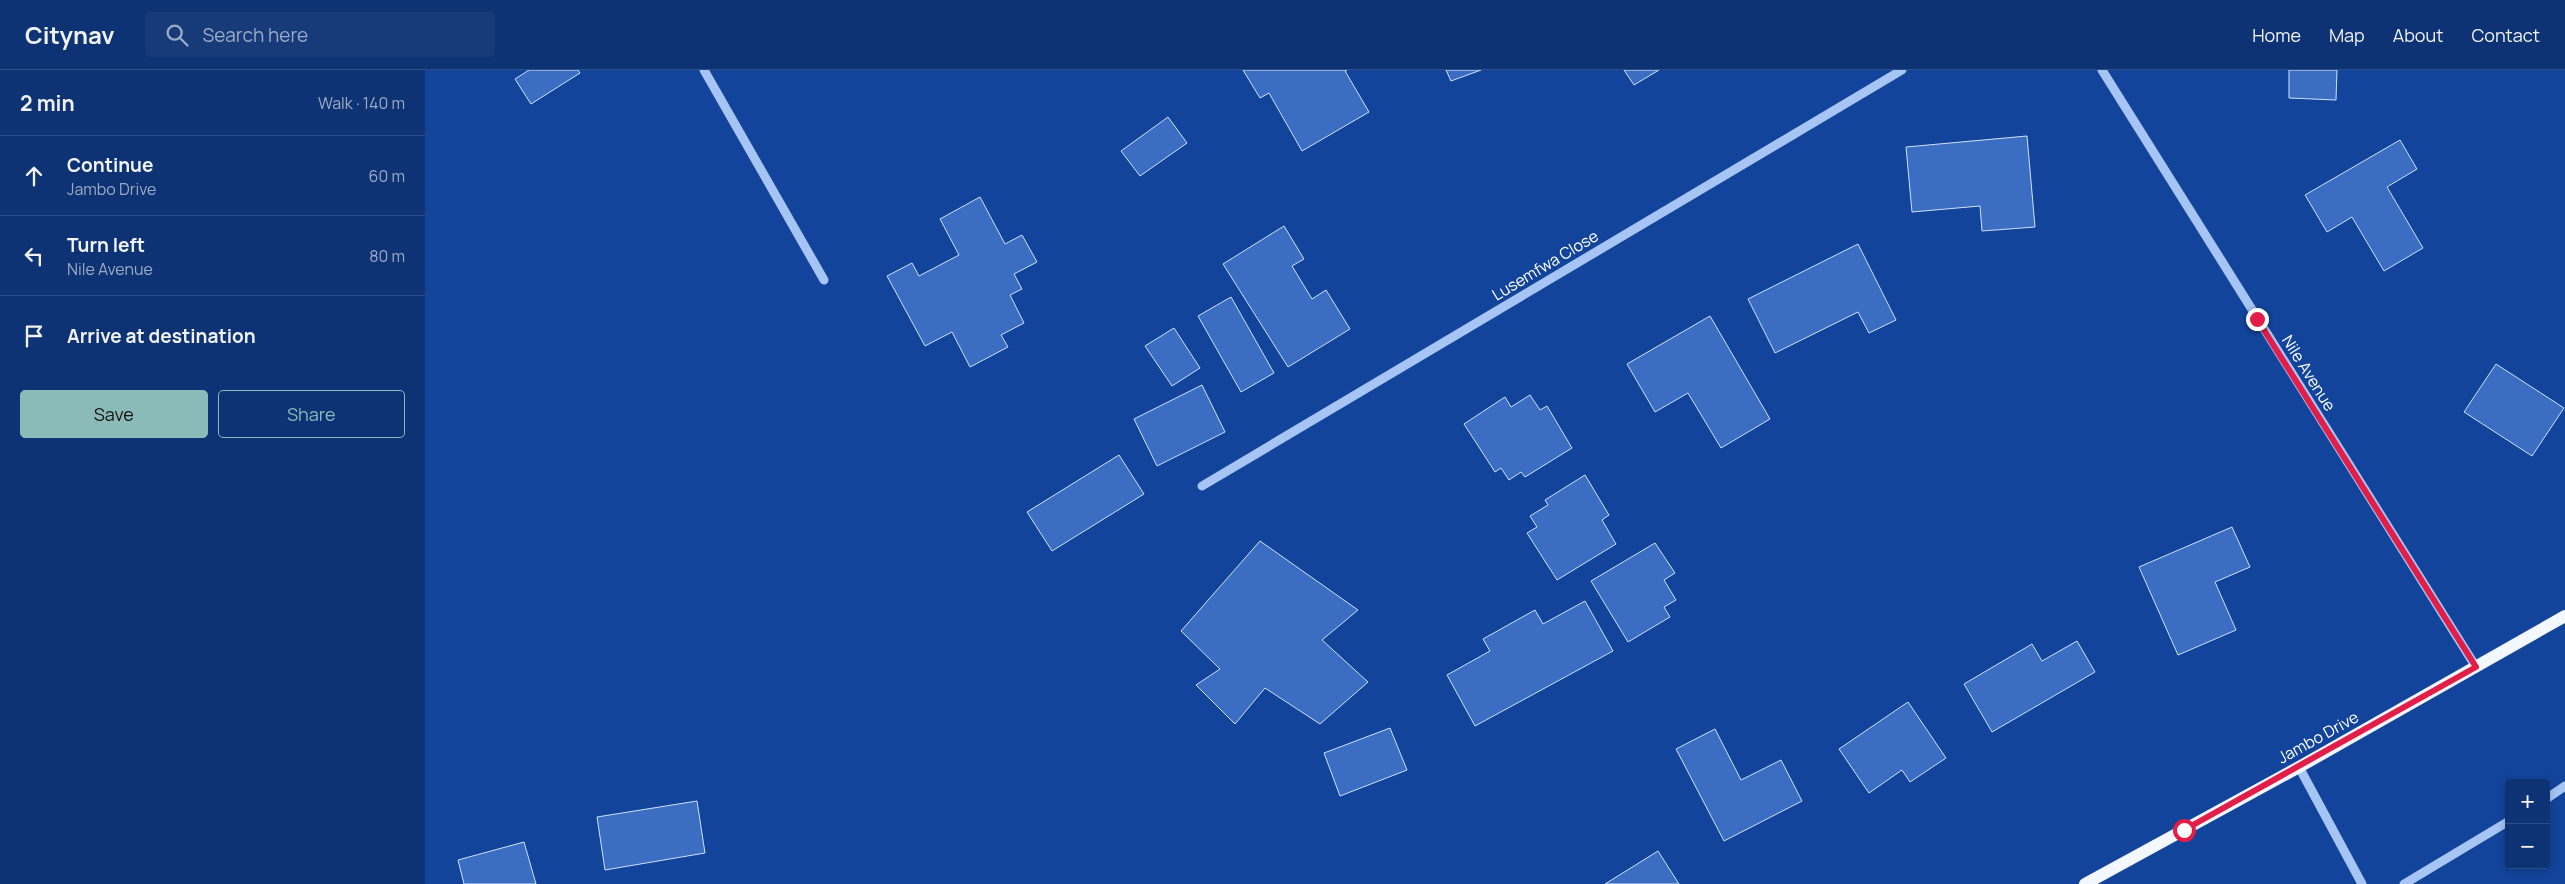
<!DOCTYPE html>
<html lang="en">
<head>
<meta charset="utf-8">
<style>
	body { margin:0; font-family:Manrope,sans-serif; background:#173b79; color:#f1f3f6 }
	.controls { position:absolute; right:15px; bottom:15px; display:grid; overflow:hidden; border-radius:5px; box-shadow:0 2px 8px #0003 }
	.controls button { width:45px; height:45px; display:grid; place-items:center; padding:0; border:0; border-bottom:1px solid #2e4e86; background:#0e3374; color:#f1f3f6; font:25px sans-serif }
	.stop { position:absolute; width:15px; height:15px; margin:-11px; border:4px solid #e11d48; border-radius:50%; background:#fff }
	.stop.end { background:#e11d48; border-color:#fff; box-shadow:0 1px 5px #0008 }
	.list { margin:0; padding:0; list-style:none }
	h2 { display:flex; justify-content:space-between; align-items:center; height:65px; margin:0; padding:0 20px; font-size:21px }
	h2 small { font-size:16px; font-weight:400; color:#9baac5 }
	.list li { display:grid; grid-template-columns:32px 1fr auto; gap:15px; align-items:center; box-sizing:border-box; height:80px; padding:0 20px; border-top:1px solid #2e4e86 }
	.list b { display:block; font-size:19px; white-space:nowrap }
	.list p { margin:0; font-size:16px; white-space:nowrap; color:#9baac5 }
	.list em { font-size:16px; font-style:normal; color:#9baac5 }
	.actions { display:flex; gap:10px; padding:15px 20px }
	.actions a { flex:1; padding:11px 0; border:1px solid #8bbbb9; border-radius:5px; text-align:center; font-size:18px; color:#8bbbb9 }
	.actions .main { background:#8bbbb9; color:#111 }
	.icon { flex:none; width:28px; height:28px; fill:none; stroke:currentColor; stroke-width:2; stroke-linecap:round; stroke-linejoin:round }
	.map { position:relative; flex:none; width:2140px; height:814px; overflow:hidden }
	header { display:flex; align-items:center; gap:30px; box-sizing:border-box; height:70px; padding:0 25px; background:#0e3374; border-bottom:1px solid #2e4e86 }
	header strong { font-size:24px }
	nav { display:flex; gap:28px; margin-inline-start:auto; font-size:18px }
	.search { width:350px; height:45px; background:#173b79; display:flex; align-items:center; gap:12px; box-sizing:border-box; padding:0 18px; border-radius:5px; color:#9baac5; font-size:19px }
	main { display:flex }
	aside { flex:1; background:#0e3374 }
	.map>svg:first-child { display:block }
	.building { fill:#3b6ec2; stroke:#cfe1fe }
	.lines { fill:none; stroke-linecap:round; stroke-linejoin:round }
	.minor { stroke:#a6c4f4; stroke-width:9 }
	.major { stroke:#f3f7ff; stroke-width:12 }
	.route { stroke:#e11d48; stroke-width:6 }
	.labels { text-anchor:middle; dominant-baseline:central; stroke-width:4; stroke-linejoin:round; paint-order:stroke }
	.street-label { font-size:16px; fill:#fff; stroke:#12449b }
</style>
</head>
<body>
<header>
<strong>Citynav</strong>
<div class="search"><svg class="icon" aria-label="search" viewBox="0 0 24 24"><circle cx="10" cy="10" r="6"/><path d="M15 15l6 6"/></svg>Search here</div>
<nav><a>Home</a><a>Map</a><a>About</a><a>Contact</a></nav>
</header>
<main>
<aside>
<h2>2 min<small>Walk · 140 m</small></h2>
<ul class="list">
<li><svg class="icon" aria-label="ahead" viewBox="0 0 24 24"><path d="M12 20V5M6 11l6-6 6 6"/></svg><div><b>Continue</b><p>Jambo Drive</p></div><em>60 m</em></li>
<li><svg class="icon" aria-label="left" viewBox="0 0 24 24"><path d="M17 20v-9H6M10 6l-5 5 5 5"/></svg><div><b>Turn left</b><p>Nile Avenue</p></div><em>80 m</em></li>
<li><svg class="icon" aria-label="arrive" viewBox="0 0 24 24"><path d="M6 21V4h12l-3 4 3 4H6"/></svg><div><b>Arrive at destination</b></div></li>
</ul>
<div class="actions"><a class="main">Save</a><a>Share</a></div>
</aside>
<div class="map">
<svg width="2140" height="814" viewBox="0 0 2140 814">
	<rect width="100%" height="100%" fill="#12449b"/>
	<!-- building -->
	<path class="building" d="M 104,0 L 153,0 L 155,3 L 106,34 L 90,9 Z
		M 818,0 L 922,0 L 920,1 L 944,42 L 877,81 L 844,23 L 835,28 Z
		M 1021,0 L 1056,0 L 1026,11 Z
		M 1199,0 L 1234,0 L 1209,15 Z
		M 1864,0 L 1912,0 L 1911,30 L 1864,28 Z
		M 743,47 L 762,73 L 715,106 L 696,81 Z
		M 1602,66 L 1610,157 L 1557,161 L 1555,136 L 1487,142 L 1481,77 Z
		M 1975,70 L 1992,99 L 1962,117 L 1998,178 L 1959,201 L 1927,147 L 1902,162 L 1880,125 Z
		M 555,127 L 580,174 L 597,165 L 612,192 L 589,204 L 597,219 L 585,225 L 599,253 L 576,265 L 583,277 L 545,297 L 527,262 L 500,276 L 462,206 L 487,193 L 494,206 L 534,185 L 515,149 Z
		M 859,156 L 879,189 L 867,196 L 887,229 L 901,220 L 925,259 L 863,297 L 798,194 Z
		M 1433,174 L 1471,250 L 1444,263 L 1433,242 L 1350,283 L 1323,229 Z
		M 806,227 L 849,303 L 816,322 L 773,246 Z
		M 1285,246 L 1345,349 L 1296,378 L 1263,323 L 1230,342 L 1202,294 Z
		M 749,258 L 775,298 L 747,316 L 720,276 Z
		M 2071,294 L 2139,338 L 2107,386 L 2039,342 Z
		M 777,315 L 800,362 L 732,396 L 709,349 Z
		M 1105,325 L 1115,340 L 1122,336 L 1147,378 L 1100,407 L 1096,402 L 1084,410 L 1076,398 L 1070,402 L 1039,354 L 1080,327 L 1086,337 Z
		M 694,385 L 719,424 L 627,481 L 602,442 Z
		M 1160,405 L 1184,445 L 1177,450 L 1191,474 L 1132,510 L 1102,463 L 1112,457 L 1105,446 L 1123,435 L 1120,430 Z
		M 1807,457 L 1825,497 L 1790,512 L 1811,560 L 1753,585 L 1714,497 Z
		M 835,471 L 933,540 L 897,570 L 943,612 L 895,654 L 840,618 L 810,654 L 771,615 L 795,599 L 756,561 Z
		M 1230,473 L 1250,503 L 1239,510 L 1251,530 L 1239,537 L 1245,547 L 1203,572 L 1166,511 Z
		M 1160,531 L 1188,581 L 1050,656 L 1022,605 L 1065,581 L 1058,569 L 1110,540 L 1118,554 Z
		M 1652,571 L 1670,602 L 1567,662 L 1539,614 L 1607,574 L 1617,591 Z
		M 1483,632 L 1521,688 L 1485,712 L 1477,700 L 1444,723 L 1414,679 Z
		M 965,658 L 982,700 L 915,726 L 899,683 Z
		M 1290,659 L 1316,710 L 1356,690 L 1377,731 L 1299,771 L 1251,679 Z
		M 272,731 L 280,783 L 180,800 L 172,747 Z
		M 99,772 L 111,814 L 39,814 L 33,790 Z
		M 1233,781 L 1254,814 L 1180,814 Z"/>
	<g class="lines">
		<!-- minor -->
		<path class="minor" d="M 279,0 L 399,210
			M 1677,0 L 2051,597
			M 777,416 L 1477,0
			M 1874,697 L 1937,814
			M 2121,729 L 2140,716
			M 1979,814 L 2084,751"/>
		<!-- major -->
		<path class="major" d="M 1660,814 L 1874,697 L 2140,546"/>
	</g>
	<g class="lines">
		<!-- route -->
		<path class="route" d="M 1759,760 L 2051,597 L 1832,249"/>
	</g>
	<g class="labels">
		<!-- street labels -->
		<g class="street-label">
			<text transform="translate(1120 195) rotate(-31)">Lusemfwa Close</text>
			<text transform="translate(1884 303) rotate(58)">Nile Avenue</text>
			<text transform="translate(1893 667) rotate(-29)">Jambo Drive</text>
		</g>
	</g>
</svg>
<div class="controls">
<button>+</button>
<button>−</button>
</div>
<div class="stop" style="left:1759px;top:760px"></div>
<div class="stop end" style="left:1832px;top:249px"></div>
</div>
</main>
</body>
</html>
